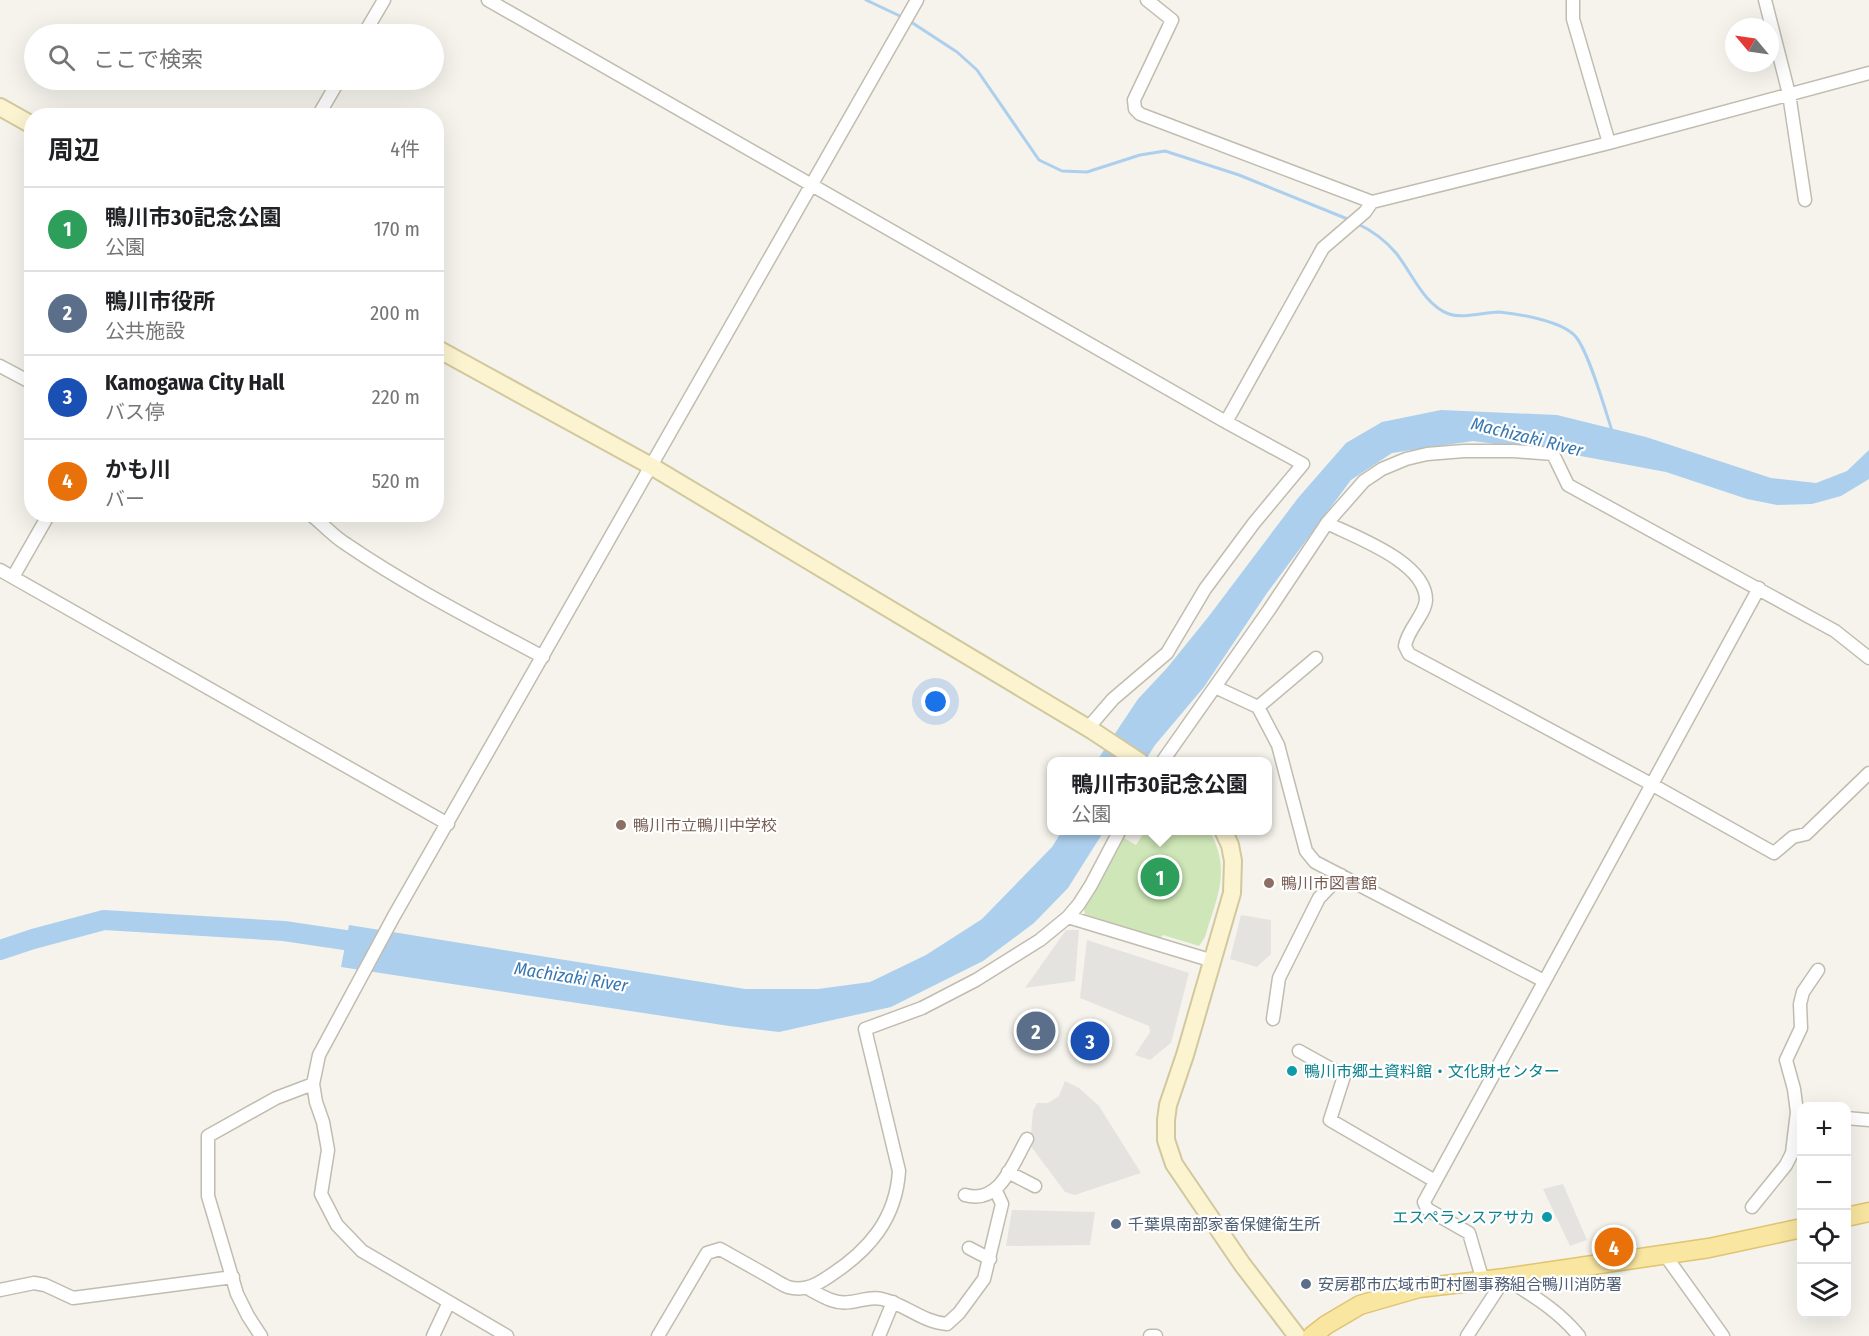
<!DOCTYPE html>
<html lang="ja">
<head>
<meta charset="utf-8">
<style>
	body { margin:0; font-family:"Fira Sans Condensed","Noto Sans JP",sans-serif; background:#f6f6f6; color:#202124 }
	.controls { position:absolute; right:18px; bottom:18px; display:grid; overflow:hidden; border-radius:12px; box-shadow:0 6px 24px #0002 }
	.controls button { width:54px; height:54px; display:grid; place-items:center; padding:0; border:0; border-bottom:2px solid #e0e0e0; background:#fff; color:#202124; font:30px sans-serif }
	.compass { position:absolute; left:1725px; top:18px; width:54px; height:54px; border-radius:50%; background:#fff; box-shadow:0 6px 24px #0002; rotate:299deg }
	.you { position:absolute; left:936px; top:702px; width:21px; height:21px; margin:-15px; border:4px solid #fff; border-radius:50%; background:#1a73e8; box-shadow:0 0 0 9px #1a73e833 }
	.badge { display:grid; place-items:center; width:39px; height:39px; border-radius:50%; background:#db2777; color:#fff; font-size:20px; font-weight:700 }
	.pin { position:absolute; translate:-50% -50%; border:3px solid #fff; box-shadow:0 2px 6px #0006 }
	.popup { position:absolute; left:1047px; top:757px; width:225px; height:78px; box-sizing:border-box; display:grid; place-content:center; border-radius:12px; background:#fff; filter:drop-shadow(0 2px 4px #0005); font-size:20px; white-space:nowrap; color:#757577 }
	.popup b { font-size:22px; color:#202124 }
	.popup::after { content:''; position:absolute; left:50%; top:100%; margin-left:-12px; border:12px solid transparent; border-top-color:#fff }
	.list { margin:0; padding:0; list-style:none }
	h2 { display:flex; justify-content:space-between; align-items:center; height:78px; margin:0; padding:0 24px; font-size:26px }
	h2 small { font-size:20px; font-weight:400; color:#757577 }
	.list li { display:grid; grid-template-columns:39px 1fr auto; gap:18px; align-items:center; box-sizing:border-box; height:84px; padding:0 24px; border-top:2px solid #e0e0e0 }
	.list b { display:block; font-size:22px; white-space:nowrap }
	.list p { margin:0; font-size:20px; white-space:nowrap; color:#757577 }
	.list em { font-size:20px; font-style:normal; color:#757577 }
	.icon { flex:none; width:33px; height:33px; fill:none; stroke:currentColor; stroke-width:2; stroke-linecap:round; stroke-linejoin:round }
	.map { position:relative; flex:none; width:1869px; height:1336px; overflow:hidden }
	.search { position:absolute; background:#fff; box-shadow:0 6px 24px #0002; left:24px; top:24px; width:420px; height:66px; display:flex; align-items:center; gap:15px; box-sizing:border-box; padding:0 21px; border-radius:33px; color:#757577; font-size:22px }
	.panel { position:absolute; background:#fff; box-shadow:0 6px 24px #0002; left:24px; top:108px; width:420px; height:414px; border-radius:24px }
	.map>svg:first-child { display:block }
	.green { fill:#cfe7b8 }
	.parking { fill:#e5e3e0 }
	.water { fill:#adcfee }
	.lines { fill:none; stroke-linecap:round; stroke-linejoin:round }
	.stream { stroke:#adcfee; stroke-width:3 }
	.river { stroke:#adcfee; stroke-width:20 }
	.street-casing { stroke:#c1bcaf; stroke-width:15 }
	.secondary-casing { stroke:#d2c89e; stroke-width:20 }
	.primary-casing { stroke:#dfc471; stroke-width:21 }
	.street { stroke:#fff; stroke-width:12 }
	.secondary { stroke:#fcf4d0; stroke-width:16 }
	.primary { stroke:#f9e6a1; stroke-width:18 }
	.education-dot { fill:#8d6e63; stroke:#fff; stroke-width:2 }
	.culture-dot { fill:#0f9aa8; stroke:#fff; stroke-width:2 }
	.service-dot { fill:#5c6f8a; stroke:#fff; stroke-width:2 }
	.labels { text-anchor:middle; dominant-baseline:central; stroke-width:4.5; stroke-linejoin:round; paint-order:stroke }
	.education-label { font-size:16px; fill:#785e54; stroke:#fff; text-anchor:start }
	.culture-label { font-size:16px; fill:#0d838f; stroke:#fff; text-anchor:start }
	.service-label { font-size:16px; fill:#4e5e75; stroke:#fff; text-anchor:start }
	.water-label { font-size:18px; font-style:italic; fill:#3777b2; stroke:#fff }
</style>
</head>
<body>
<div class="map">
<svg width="1869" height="1336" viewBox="0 0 1869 1336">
	<rect width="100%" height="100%" fill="#f5f3ec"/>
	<!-- green -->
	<path class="green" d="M 1209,830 C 1232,870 1217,897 1205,937 L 1199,946 L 1163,935 L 1159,939 L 1085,914 L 1083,905 L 1122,837 L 1136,845 L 1145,831 L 1158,831 L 1168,835 L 1172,831 Z"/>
	<!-- parking -->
	<path class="parking" d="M 1241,915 L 1271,920 L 1271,954 L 1257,967 L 1230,959 Z
		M 1066,930 L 1079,930 L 1075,981 L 1025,988 Z
		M 1087,940 L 1189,973 L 1171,1043 L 1150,1060 L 1135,1055 L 1150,1032 L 1149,1026 L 1080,998 Z
		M 1065,1081 L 1079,1088 L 1099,1106 L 1141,1173 L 1075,1195 L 1065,1192 L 1030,1145 L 1033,1111 L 1037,1103 L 1048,1103 L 1059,1096 Z
		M 1563,1184 L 1587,1240 L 1570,1246 L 1543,1189 Z
		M 1012,1210 L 1095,1212 L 1090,1245 L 1006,1246 Z"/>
	<!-- water -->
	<path class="water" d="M 1441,410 L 1557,415 L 1646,437 L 1771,478 L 1816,483 L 1847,471 L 1869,450 L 1869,479 L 1841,496 L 1812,504 L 1777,505 L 1747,499 L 1666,472 L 1570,454 L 1473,441 L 1392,453 L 1351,480 L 1267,593 L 1204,687 L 1155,745 L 1145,761 L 1096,762 L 1138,699 L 1167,668 L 1209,616 L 1298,498 L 1346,443 L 1382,422 Z
		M 1062,831 L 1104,831 L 1068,888 L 1034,923 L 983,961 L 891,1007 L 779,1032 L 729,1026 L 341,967 L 349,925 L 745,989 L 818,989 L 870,982 L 926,955 L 982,919 L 1052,847 Z"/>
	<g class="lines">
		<!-- stream -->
		<path class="stream" d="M 866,0 L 902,17
			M 908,20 L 957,52 L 977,70 L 1039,160 L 1062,171 L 1087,172 L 1140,155 L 1165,151 L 1239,175 L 1350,220
			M 1356,223 C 1371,230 1386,241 1396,253 C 1412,273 1424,305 1449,314 C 1463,319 1485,312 1499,312 C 1519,314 1563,321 1576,337 C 1589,353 1605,409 1612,431"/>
		<!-- river -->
		<path class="river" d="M 0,950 L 33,939 L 104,920 L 284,931 L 372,944"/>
		<!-- street casing -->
		<g class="street-casing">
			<path id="street" d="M 488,0 L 1226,422 L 1303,464 L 1254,523 L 1205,589 L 1167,653 L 1113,699 L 1088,728
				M 1147,0 L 1172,20 L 1134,100 L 1135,109 L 1140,114 L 1372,202 L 1609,143 L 1869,73
				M 1573,0 L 1573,19 L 1609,143
				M 1765,0 L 1789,94 L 1805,200
				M 364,34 L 384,0
				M 318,116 L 339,80
				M 0,366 L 32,383
				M 1226,422 L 1323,248 L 1365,212 L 1372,202
				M 310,514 C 323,524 333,536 346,544 C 409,587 476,621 543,657
				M 1327,523 C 1355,537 1426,562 1426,600 C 1425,615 1407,630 1405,646 L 1409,654 L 1651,784 L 1774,853 L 1793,837 L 1806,834 L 1869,773
				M 0,570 L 448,824
				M 13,577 L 49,514
				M 1215,687 L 1258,707 L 1278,745 L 1306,851 L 1315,862 L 1544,981
				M 1258,707 L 1316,658
				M 1162,762 L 1269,610 L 1327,523 L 1364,481 L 1382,469 L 1406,459 L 1427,454 L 1464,451 L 1514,451 L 1553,454 L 1568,485 L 1835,631 L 1869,658
				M 1068,917 L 1213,961
				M 1273,1019 L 1279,978 L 1319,898 L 1341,875
				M 1299,1051 L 1344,1076 L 1330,1120 L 1435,1181
				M 1846,1118 L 1869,1120
				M 1008,1172 L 1035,1186
				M 965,1195 C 1000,1205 1013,1163 1027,1139
				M 1752,1207 L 1786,1165 L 1792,1153 L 1797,1112 L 1794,1089 L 1786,1060 L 1801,1028 L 1800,1004 L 1803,992 L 1818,970
				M 969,1248 L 990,1259
				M 1665,1255 L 1723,1336
				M 1483,1281 L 1469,1233 L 1427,1209 L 1424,1202 L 1759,588
				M 807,1288 C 820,1295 835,1305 850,1302 C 862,1301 870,1296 882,1299 C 905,1304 922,1322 947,1324 L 959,1313 L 984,1279 L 1002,1204 L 996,1191
				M 0,1290 L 34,1283 L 45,1285 L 73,1298 L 233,1277
				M 261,1336 L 248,1316 L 237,1294 L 208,1196 L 208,1136 L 276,1098 L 313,1084
				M 433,1336 L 449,1302
				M 507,1336 L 362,1251 L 337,1225 L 321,1194 L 328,1150 L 323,1122 L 316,1102 L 313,1084 L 319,1055 L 394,916 L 917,0
				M 658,1336 L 707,1253 L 720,1249 C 736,1258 752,1267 768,1276 C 775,1280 782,1285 788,1287 C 805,1292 818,1284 831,1275 C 869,1250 896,1219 899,1171 L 865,1029 L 922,1008 L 976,980 L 1040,940 L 1068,917 L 1079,904 L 1091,885 L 1120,830
				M 879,1336 L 893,1302
				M 1150,1336 L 1156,1336
				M 1467,1336 L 1505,1278 C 1533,1296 1558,1310 1579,1336"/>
		</g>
		<!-- secondary casing -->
		<g class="secondary-casing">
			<path id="secondary" d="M 0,107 L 32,125
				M 436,348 L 651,466 L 1093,731 L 1140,762
				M 1223,830 L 1230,845 L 1233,861 L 1232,893 L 1185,1055 L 1168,1105 L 1166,1120 L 1166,1140 L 1174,1164 L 1242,1264 L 1297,1336"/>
		</g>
		<!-- primary casing -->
		<g class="primary-casing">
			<path id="primary" d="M 1846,1217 L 1869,1212
				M 1312,1336 L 1326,1325 L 1360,1305 L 1419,1288 L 1505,1278 L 1709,1248 L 1802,1228"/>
		</g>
		<!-- street -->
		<use href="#street" class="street"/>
		<!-- secondary -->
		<use href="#secondary" class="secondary"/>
		<!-- primary -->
		<use href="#primary" class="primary"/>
	</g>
	<!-- markers -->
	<g class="education-dot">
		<circle cx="621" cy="825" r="6"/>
		<circle cx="1269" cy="883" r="6"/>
	</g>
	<g class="culture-dot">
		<circle cx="1292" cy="1071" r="6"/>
		<circle cx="1547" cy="1217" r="6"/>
	</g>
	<g class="service-dot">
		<circle cx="1116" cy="1224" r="6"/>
		<circle cx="1306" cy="1284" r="6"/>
	</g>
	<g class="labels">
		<!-- education labels -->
		<g class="education-label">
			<text x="633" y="825">鴨川市立鴨川中学校</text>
			<text x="1281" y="883">鴨川市図書館</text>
		</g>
		<!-- culture labels -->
		<g class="culture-label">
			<text x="1304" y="1071">鴨川市郷土資料館・文化財センター</text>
			<text x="1535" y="1217" text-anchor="end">エスペランスアサカ</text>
		</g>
		<!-- service labels -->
		<g class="service-label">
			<text x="1128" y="1224">千葉県南部家畜保健衛生所</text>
			<text x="1318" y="1284">安房郡市広域市町村圏事務組合鴨川消防署</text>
		</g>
		<!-- water labels -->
		<g class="water-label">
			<text transform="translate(1527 437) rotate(14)">Machizaki River</text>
			<text transform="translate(571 977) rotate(9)">Machizaki River</text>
		</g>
	</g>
</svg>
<div class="controls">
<button>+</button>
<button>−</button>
<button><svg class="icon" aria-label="locate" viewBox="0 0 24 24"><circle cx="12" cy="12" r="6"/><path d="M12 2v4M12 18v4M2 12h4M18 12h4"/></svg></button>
<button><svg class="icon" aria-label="layers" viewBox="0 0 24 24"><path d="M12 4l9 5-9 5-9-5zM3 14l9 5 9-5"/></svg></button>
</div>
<svg class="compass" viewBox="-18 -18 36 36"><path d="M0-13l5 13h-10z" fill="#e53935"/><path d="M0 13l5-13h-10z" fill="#757577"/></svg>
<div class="you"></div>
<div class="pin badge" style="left:1160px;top:877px;background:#2e9e5b">1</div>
<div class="popup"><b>鴨川市30記念公園</b>公園</div>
<div class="pin badge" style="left:1036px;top:1031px;background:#5c6f8a">2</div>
<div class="pin badge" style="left:1090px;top:1041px;background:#1a4fb4">3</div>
<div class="pin badge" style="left:1614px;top:1247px;background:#e8710a">4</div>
<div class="search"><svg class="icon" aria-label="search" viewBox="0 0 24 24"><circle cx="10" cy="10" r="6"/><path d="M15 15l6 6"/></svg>ここで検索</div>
<section class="panel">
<h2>周辺<small>4件</small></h2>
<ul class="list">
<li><span class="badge" style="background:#2e9e5b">1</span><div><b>鴨川市30記念公園</b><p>公園</p></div><em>170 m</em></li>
<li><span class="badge" style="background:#5c6f8a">2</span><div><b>鴨川市役所</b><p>公共施設</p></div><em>200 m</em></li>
<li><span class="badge" style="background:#1a4fb4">3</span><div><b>Kamogawa City Hall</b><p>バス停</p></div><em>220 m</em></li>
<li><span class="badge" style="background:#e8710a">4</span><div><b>かも川</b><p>バー</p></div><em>520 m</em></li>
</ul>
</section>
</div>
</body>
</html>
